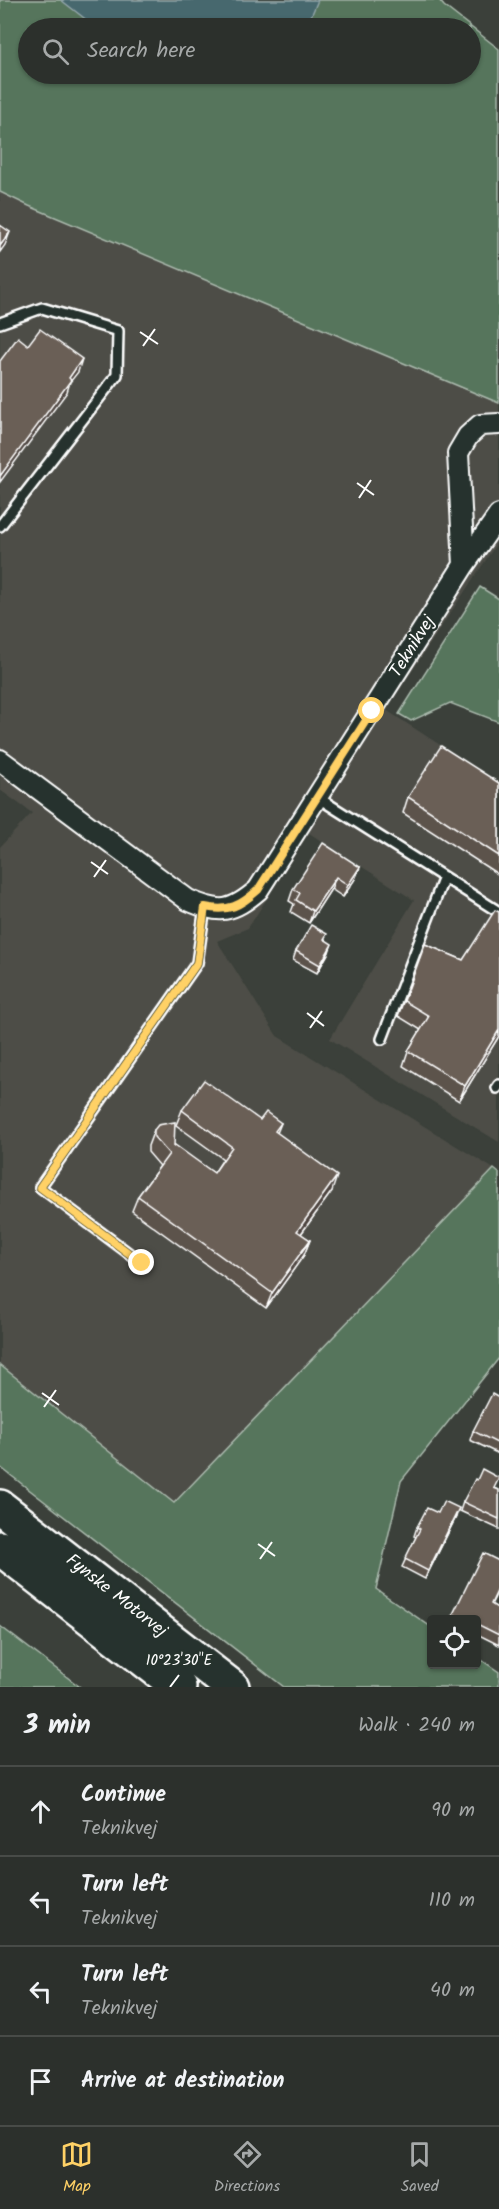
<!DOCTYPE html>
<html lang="en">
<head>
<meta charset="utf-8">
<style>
	body { margin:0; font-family:Kalam,sans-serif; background:#383c38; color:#f1f3f6 }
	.controls { position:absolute; right:18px; bottom:18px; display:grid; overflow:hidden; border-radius:6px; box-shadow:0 2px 4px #0004 }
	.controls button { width:54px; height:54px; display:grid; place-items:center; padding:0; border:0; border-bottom:2px solid #484b48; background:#2c302c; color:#f1f3f6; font:30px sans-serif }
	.stop { position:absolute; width:18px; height:18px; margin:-14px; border:4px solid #ffd166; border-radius:50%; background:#fff }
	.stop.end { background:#ffd166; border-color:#fff; box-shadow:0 2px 6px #0008 }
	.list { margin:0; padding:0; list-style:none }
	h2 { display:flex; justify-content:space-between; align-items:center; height:78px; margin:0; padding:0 24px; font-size:26px }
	h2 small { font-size:20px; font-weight:400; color:#a6a9a9 }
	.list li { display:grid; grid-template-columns:39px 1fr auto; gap:18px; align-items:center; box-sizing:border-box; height:90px; padding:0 24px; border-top:2px solid #484b48 }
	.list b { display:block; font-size:22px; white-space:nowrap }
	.list p { margin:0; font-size:20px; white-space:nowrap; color:#a6a9a9 }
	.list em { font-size:20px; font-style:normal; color:#a6a9a9 }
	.icon { flex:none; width:33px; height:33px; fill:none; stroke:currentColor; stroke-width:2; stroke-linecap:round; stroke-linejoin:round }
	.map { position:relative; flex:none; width:499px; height:1687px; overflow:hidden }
	.search { position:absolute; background:#2c302c; box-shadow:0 2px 4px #0004; left:18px; right:18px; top:18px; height:66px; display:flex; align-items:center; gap:15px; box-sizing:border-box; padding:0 21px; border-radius:33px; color:#a6a9a9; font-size:22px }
	.sheet { height:438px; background:#2c302c }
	nav { display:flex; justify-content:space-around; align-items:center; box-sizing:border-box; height:84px; border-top:2px solid #484b48; background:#2c302c; font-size:16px; color:#a6a9a9 }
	nav a { display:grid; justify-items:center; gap:3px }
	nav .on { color:#ffd166 }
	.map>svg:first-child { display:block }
	.built { fill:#4d4d47 }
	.green { fill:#57745c; stroke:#abbaae; stroke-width:1.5; fill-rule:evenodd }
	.water { fill:#47676e; stroke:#91a4a8; stroke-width:1.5 }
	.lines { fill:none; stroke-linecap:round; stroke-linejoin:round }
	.service-casing { stroke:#fff; stroke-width:14 }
	.minor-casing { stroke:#fff; stroke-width:24 }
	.motorway-casing { stroke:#fff; stroke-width:38 }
	.service { stroke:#26332d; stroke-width:9 }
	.minor { stroke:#26332d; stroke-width:20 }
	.motorway { stroke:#26332d; stroke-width:33 }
	.wall { fill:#5c524b; stroke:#fff; stroke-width:1.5 }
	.shaded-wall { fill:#4b423d; stroke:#fff; stroke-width:1.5 }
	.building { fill:#6b5f57; stroke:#fff; stroke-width:1.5 }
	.route { stroke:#ffd166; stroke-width:8 }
	.ticks { fill:none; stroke:#fff; stroke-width:2 }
	.labels { text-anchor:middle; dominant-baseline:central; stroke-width:4.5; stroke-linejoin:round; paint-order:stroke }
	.street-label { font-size:18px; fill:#fff; stroke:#26332d }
	.ticks-label { font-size:15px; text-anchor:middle; fill:#fff; stroke:#26332d; stroke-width:4.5; stroke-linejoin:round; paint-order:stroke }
</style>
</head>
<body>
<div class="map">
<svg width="499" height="1687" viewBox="0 0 499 1687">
	<rect width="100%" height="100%" fill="#3b403a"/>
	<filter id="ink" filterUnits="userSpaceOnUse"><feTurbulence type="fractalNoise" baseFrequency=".0167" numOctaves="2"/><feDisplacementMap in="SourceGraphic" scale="12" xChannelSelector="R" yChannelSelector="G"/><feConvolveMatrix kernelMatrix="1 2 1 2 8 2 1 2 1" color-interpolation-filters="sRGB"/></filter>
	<g filter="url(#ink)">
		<!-- built -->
		<path class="built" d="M 0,192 L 29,206 L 499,403 L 499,540 L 386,710 L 499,783 L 499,1142 L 330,1039 L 414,900 L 309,833 L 248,928 L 217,941 L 277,1036 L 494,1169 L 173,1503 L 0,1365 L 0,847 L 32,813 L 0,790 Z"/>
		<!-- green -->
		<path class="green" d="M 0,0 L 439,0 L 444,6 L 499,49 L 499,403 L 29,206 L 0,192 ZM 28,28 L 470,28 L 470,74 L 28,74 Z
			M 480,587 L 499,599 L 499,722 L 450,703 L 411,721 L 399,714 Z
			M 494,1169 L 499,1173 L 499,1358 L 401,1481 L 376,1589 L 431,1627 L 432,1664 L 476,1664 L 477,1657 L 499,1672 L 499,1687 L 284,1687 L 0,1467 L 0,1365 L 174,1503 Z
			M 0,1626 L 80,1687 L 0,1687 Z"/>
		<!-- water -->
		<path class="water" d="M 61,0 L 318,0 L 306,28 L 97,28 Z
			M 186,74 L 246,74 L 232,79 Z"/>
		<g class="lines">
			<!-- service casing -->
			<g class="service-casing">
				<path id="service" d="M 0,323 L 42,308 L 118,331 L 117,375 L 0,526
					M 317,797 L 499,912
					M 382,1039 L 444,877
					M 497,1088 L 499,1085
					M 142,1263 L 40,1187 L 197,963 L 205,907"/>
			</g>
			<!-- minor casing -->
			<g class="minor-casing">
				<path id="minor" d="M 464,565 L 458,453 L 468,436 L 480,425 L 499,424
					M 0,760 L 188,900 C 220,914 231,913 258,890 L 464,565 L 499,515"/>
			</g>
			<!-- motorway casing -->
			<g class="motorway-casing">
				<path id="motorway" d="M 0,1507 L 232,1687
					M 0,1548 L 179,1687"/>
			</g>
			<!-- service -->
			<use href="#service" class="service"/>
			<!-- minor -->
			<use href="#minor" class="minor"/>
			<!-- motorway -->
			<use href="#motorway" class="motorway"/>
		</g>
		<!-- wall -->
		<path class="wall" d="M 499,783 L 499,875 L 403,813 L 408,797 Z
			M 360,867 L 355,879 L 343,897 L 331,889 L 309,923 L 291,912 L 294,904 L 289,901 L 293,889 Z
			M 499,912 L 499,1036 L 459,1101 L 403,1066 L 408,1051 L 421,1030 L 398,1016 L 425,944 L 463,960 Z
			M 325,939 L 329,952 L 317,973 L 293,960 L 296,951 Z
			M 182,1110 L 281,1123 L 277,1133 L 332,1191 L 301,1234 L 310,1240 L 304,1255 L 266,1308 L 132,1211 L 138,1196 L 160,1166 L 148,1152 L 148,1146 L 154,1130 L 174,1146 L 214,1173 L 223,1159 L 176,1125 Z
			M 499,1398 L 499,1454 L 470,1440 L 473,1431 Z
			M 495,1488 L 499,1490 L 499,1529 L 460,1511 L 463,1502 Z
			M 438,1513 L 456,1517 L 425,1579 L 402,1567 L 416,1537 L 414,1536 L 417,1527 Z
			M 499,1561 L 499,1589 L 491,1605 L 499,1609 L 499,1645 L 477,1634 L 477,1620 L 451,1620 L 453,1614 Z"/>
		<!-- shaded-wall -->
		<path class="shaded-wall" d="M 10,232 L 5,245 L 0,252 L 0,246 Z
			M 82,359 L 78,372 L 70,382 L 67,392 L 0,482 L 0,476 Z
			M 360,867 L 355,879 L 343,897 L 348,885 Z
			M 336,877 L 331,889 L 309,923 L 313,911 Z
			M 332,944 L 329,952 L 317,973 L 320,965 Z
			M 499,1030 L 499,1036 L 459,1101 L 465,1086 Z
			M 337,1176 L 332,1191 L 292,1246 L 297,1231 Z
			M 310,1240 L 304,1255 L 266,1308 L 272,1293 Z
			M 459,1508 L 456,1517 L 425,1579 L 428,1571 Z"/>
		<!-- building -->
		<path class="building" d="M 0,225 L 10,232 L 0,246 Z
			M 40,329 L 82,359 L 69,378 L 71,380 L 0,476 L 0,361 L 18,337 L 28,345 Z
			M 441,746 L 499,783 L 499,856 L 408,797 Z
			M 323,843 L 360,867 L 348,885 L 336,877 L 313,911 L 296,900 L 300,893 L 293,889 Z
			M 495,910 L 499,912 L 499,1030 L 465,1086 L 408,1051 L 429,1016 L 404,1001 L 425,944 L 463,960 Z
			M 311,925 L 327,934 L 324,939 L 332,944 L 320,965 L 296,951 Z
			M 204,1080 L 260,1120 L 266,1112 L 281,1123 L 275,1131 L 337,1176 L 297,1231 L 310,1240 L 272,1293 L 138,1196 L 169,1154 L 154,1137 L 154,1130 L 158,1125 L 175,1122 L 174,1146 L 175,1145 L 214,1173 L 232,1147 L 182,1110 Z
			M 492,1394 L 499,1398 L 499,1444 L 473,1431 Z
			M 482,1469 L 499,1478 L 494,1488 L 499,1490 L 499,1519 L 463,1502 L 475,1479 L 477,1480 Z
			M 444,1501 L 459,1508 L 428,1571 L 405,1559 L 420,1529 L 417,1527 L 427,1508 L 438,1513 Z
			M 483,1553 L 499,1561 L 499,1587 L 491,1604 L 499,1609 L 499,1635 L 477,1624 L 477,1620 L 466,1620 L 453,1614 Z"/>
	</g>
	<g class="lines" filter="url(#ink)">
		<!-- route -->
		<path class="route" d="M 142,1263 L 40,1187 L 197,963 L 205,907 C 229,912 240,906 258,890 L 372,711"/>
	</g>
	<!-- ticks -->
	<path class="ticks" d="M 140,332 L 158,344M 143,346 L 155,329M 357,483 L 374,495M 359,498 L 371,480M 91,862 L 108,874M 94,877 L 106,860M 307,1013 L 324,1026M 310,1028 L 322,1011M 42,1393 L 59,1405M 44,1407 L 56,1390M 258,1544 L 275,1556M 260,1559 L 272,1542M 170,1687 L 179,1675"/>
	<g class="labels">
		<!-- street labels -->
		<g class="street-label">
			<text transform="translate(413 647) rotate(-58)">Teknikvej</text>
			<text transform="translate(116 1596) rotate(38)">Fynske Motorvej</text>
		</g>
	</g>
	<g class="ticks-label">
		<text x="179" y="1665">10°23'30"E</text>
	</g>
</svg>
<div class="controls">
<button><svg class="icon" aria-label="locate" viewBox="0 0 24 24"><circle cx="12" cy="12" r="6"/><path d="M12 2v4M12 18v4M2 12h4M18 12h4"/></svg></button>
</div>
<div class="stop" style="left:372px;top:711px"></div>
<div class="stop end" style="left:142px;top:1263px"></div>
<div class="search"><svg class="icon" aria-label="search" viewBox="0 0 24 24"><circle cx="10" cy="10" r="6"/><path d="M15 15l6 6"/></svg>Search here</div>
</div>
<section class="sheet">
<h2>3 min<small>Walk · 240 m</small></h2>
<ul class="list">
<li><svg class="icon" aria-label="ahead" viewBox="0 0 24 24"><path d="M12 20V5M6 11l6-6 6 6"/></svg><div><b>Continue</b><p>Teknikvej</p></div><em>90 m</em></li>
<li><svg class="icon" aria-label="left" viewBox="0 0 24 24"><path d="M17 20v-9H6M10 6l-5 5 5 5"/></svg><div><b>Turn left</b><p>Teknikvej</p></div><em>110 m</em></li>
<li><svg class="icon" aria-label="left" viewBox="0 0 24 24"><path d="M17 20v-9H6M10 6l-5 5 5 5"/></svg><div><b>Turn left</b><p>Teknikvej</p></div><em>40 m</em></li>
<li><svg class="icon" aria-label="arrive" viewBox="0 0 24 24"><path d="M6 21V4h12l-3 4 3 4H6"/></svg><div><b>Arrive at destination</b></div></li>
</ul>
</section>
<nav>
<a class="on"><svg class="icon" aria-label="map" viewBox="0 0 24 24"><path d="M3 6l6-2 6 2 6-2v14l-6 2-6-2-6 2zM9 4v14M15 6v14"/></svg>Map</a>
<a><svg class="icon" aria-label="directions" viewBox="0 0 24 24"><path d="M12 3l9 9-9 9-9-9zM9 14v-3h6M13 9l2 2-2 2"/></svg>Directions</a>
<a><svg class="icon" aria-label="saved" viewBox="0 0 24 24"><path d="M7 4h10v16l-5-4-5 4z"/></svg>Saved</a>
</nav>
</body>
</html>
